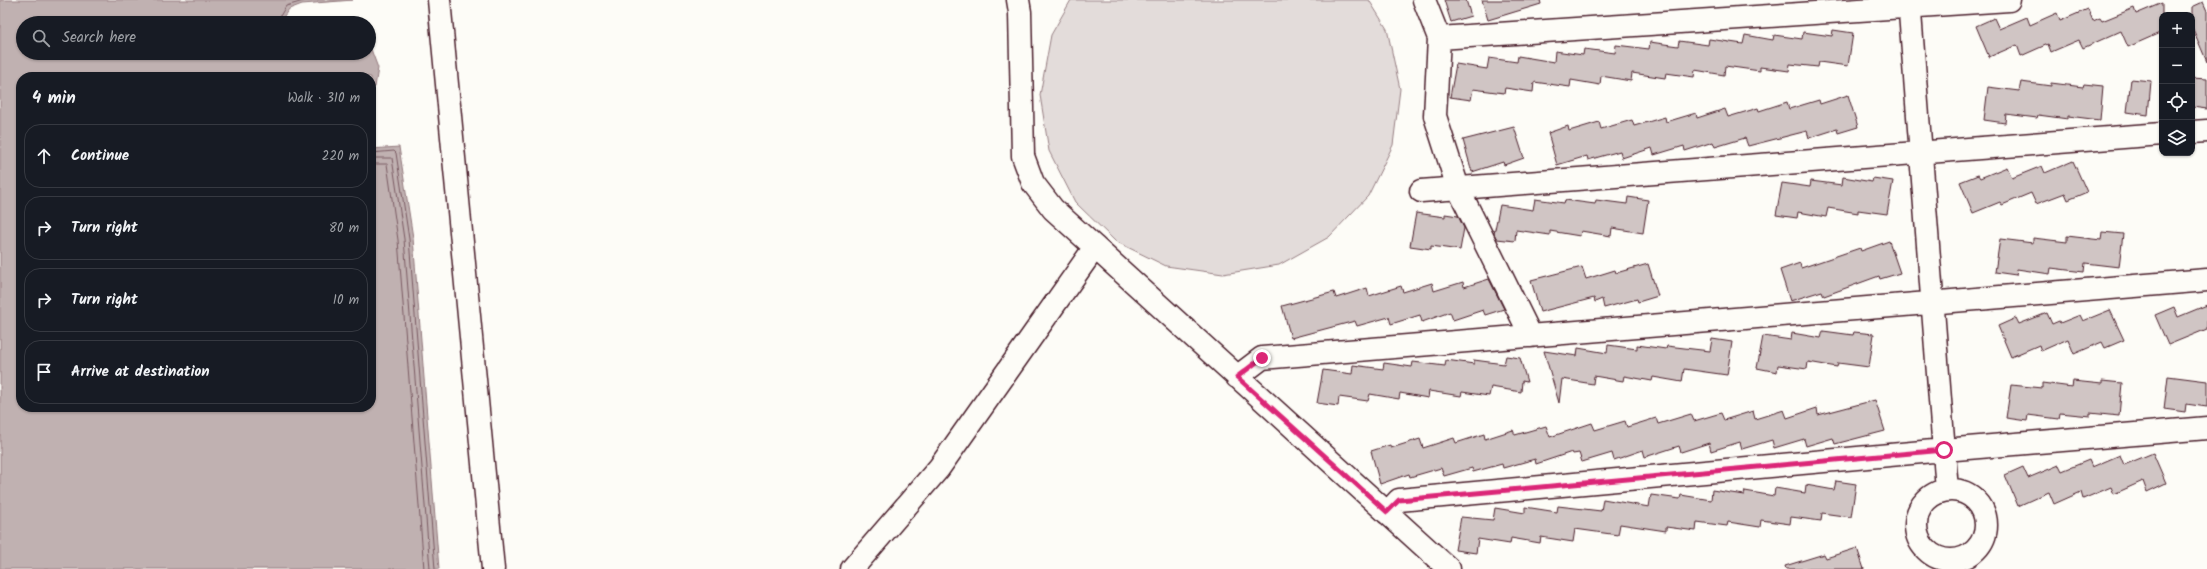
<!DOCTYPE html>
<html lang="en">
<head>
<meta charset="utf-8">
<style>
	body { margin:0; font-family:Kalam,sans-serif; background:#20242c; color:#f1f3f6 }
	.controls { position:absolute; right:12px; top:12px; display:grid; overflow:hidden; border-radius:8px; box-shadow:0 1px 3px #0004 }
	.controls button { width:36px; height:36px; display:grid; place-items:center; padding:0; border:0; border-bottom:1px solid #363941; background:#171b24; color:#f1f3f6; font:20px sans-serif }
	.stop { position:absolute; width:12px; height:12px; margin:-9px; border:3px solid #db2777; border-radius:50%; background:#fff }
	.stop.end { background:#db2777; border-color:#fff; box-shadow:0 1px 4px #0008 }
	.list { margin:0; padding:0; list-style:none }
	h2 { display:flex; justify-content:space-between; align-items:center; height:52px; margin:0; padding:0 16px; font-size:17px }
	h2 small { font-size:13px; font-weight:400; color:#9ea1a6 }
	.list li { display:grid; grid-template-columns:26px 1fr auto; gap:12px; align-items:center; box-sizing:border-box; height:64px; margin:0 8px 8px; padding:0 8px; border:1px solid #363941; border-radius:16px }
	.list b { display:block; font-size:15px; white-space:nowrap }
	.list em { font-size:13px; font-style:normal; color:#9ea1a6 }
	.icon { flex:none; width:22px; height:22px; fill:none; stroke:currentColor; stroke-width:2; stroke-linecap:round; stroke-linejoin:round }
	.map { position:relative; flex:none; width:2207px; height:569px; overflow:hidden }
	.search { position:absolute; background:#171b24; box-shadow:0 1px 3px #0004; left:16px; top:16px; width:360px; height:44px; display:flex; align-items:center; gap:10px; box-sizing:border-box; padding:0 14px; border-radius:22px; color:#9ea1a6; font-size:15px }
	.panel { position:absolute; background:#171b24; box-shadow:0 1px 3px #0004; left:16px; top:72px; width:360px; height:340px; border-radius:16px }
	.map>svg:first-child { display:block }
	.green { fill:#e3dcda; stroke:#967e82 }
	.water { fill:#c0b1b1; stroke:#91777b }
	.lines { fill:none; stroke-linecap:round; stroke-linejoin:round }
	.shore { stroke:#795961; stroke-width:1 }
	.building { fill:#d0c5c4; stroke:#4a1f2b }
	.minor-casing { stroke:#4a1f2b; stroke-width:25 }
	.major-casing { stroke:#4a1f2b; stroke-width:25 }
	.minor { stroke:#fdfcf7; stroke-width:22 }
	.major { stroke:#fdfcf7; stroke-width:22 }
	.route { stroke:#db2777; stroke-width:5 }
</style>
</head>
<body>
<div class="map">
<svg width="2207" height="569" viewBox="0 0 2207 569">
	<rect width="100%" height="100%" fill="#fdfcf7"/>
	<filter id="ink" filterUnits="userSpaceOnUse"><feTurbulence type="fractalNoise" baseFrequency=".025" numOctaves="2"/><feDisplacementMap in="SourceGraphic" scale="8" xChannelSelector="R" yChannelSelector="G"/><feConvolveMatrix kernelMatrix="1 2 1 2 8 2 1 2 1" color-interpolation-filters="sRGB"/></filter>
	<g filter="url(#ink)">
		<!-- green -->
		<path class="green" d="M 1071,0 L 1369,0 L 1387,29 L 1400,89 L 1393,145 L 1368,196 L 1329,237 L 1279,265 L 1223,274 L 1166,266 L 1115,241 L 1075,202 L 1049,151 L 1040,95 L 1051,35 Z"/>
		<!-- water -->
		<path class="water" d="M 0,0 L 353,0 L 302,4 L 289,9 L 279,23 L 23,23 L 23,53 L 369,53 L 369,44 L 378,68 L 375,87 L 371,88 L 371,77 L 21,77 L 21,407 L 371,407 L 371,149 L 399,147 L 413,238 L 439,569 L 0,569 Z"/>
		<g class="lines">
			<!-- shore -->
			<path class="shore" d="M 276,23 L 286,6 L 307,0
				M 371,153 L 394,151 L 396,153 L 409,239 L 435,569
				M 371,158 L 392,158 L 404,239 L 430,569
				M 371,164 L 387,164 L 398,240 L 424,569"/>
		</g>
		<!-- building -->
		<path class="building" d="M 1444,0 L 1466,0 L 1471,16 L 1451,22 Z
			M 1482,0 L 1540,0 L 1541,4 L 1488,20 Z
			M 2203,2 L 2207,11 L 2207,62 L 2192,27 L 2192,7 Z
			M 2162,3 L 2162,32 L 2128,47 L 2121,31 L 2083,48 L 2079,40 L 2051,52 L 2048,44 L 2021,56 L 2017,45 L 1989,57 L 1976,26 L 1994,18 L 1999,29 L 2027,17 L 2030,25 L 2057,13 L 2060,21 L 2088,9 L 2093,21 L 2100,18 L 2102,21 L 2134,8 L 2136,14 Z
			M 1833,30 L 1853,33 L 1848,66 L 1819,62 L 1818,67 L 1790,64 L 1789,71 L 1760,67 L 1760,71 L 1725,66 L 1724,75 L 1695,70 L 1694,77 L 1666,73 L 1665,78 L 1632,73 L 1631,81 L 1601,76 L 1600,85 L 1571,80 L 1570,87 L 1534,82 L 1533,92 L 1505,88 L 1504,93 L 1473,89 L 1471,100 L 1450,97 L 1456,64 L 1487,69 L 1489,58 L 1517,62 L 1518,56 L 1554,62 L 1555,51 L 1583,55 L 1584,49 L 1615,53 L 1616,45 L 1649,49 L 1650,42 L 1678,46 L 1679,41 L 1708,45 L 1709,39 L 1743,44 L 1745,35 L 1773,40 L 1774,35 L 1802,39 L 1803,32 L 1832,36 Z
			M 2192,78 L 2207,79 L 2207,109 L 2192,107 Z
			M 2131,79 L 2151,81 L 2148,115 L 2127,112 Z
			M 2021,82 L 2051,86 L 2051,83 L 2083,87 L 2084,84 L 2103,86 L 2100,120 L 2068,116 L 2068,119 L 2038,115 L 2037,118 L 2006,114 L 2005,123 L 1984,120 L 1988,87 L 2019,91 Z
			M 1848,95 L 1858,127 L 1838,133 L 1837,129 L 1809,138 L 1807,131 L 1748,146 L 1745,138 L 1715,147 L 1713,142 L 1685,151 L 1684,146 L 1654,155 L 1652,148 L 1622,158 L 1620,151 L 1588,160 L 1587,156 L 1557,165 L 1548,133 L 1568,126 L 1569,131 L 1599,122 L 1601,129 L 1632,120 L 1634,126 L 1665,117 L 1666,122 L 1696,113 L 1697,118 L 1725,109 L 1728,117 L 1758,108 L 1759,111 L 1787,102 L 1789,109 L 1819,100 L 1820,104 Z
			M 1514,127 L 1524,158 L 1504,165 L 1503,162 L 1472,172 L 1463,140 Z
			M 2073,161 L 2087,192 L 2068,200 L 2065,193 L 2036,204 L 2031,193 L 2002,205 L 2000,202 L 1973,213 L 1960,182 L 1978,175 L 1980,178 L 2007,167 L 2012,178 L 2042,166 L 2045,173 Z
			M 1843,177 L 1872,182 L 1873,178 L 1893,181 L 1887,214 L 1858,210 L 1858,213 L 1828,208 L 1826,217 L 1798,212 L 1797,218 L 1776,215 L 1782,183 L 1810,187 L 1811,181 L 1842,185 Z
			M 1628,197 L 1648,200 L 1643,233 L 1612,228 L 1611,236 L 1581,231 L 1580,236 L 1550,231 L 1550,235 L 1516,230 L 1515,241 L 1497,239 L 1494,234 L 1500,205 L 1533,210 L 1535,199 L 1564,203 L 1565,200 L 1595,204 L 1596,200 L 1627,204 Z
			M 1416,213 L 1445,217 L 1445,214 L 1458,216 L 1464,228 L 1460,250 L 1431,246 L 1431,249 L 1410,246 Z
			M 2102,232 L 2123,234 L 2119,267 L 2085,263 L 2084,272 L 2051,268 L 2050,274 L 2017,269 L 2016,275 L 1995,272 L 2000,239 L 2033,243 L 2033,238 L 2067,242 L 2067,236 L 2101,240 Z
			M 1889,241 L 1900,273 L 1880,279 L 1879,276 L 1824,296 L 1822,291 L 1790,301 L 1780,270 L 1800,263 L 1801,268 L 1860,248 L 1861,251 Z
			M 1648,264 L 1658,296 L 1638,302 L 1637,299 L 1604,308 L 1602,299 L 1595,302 L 1594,298 L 1540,312 L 1531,280 L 1582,267 L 1586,279 L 1615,270 L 1616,273 Z
			M 1489,279 L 1504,309 L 1485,315 L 1483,310 L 1453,320 L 1450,312 L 1422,322 L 1420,315 L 1391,324 L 1389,317 L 1357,326 L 1355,321 L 1291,338 L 1282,306 L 1334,292 L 1336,298 L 1367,288 L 1369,296 L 1401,286 L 1403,292 L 1432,283 L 1434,291 L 1463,282 L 1464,287 Z
			M 2207,305 L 2207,329 L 2168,345 L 2155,315 L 2174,307 L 2178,317 Z
			M 2110,310 L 2124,340 L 2105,348 L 2102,342 L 2074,354 L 2068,339 L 2041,351 L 2039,345 L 2011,357 L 1998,326 L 2016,318 L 2019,324 L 2047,313 L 2052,324 L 2059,321 L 2060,323 L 2080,315 L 2083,321 Z
			M 1823,331 L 1853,335 L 1854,332 L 1874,334 L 1869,367 L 1838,363 L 1837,367 L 1808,362 L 1807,369 L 1778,365 L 1777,372 L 1757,368 L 1763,336 L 1791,340 L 1792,333 L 1821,338 Z
			M 1712,339 L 1732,342 L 1727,375 L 1684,369 L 1682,382 L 1653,377 L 1652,381 L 1624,376 L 1623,381 L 1594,376 L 1593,384 L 1562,379 L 1559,403 L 1544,351 L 1577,356 L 1578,348 L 1607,353 L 1608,345 L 1637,349 L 1637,345 L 1666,349 L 1667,346 L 1710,351 Z
			M 1506,356 L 1520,358 L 1527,382 L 1522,381 L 1521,392 L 1491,387 L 1489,396 L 1462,392 L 1461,396 L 1429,391 L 1428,398 L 1400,393 L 1399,399 L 1370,394 L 1368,401 L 1339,397 L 1338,406 L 1317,403 L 1323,370 L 1352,374 L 1353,365 L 1383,369 L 1384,363 L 1412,367 L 1413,362 L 1445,366 L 1446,360 L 1474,364 L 1474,360 L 1504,364 Z
			M 2168,376 L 2207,381 L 2207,407 L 2186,404 L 2185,412 L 2164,409 Z
			M 2073,381 L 2102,384 L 2102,381 L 2122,383 L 2119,416 L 2090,413 L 2090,416 L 2060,413 L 2059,419 L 2028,415 L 2027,421 L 2006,418 L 2011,385 L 2042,388 L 2042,383 L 2072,387 Z
			M 1875,400 L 1885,431 L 1835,444 L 1833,438 L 1806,446 L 1804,439 L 1774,448 L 1772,440 L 1742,449 L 1740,442 L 1711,451 L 1709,443 L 1681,452 L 1679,446 L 1645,457 L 1643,450 L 1614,460 L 1612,453 L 1582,462 L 1579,453 L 1573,454 L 1572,452 L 1536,464 L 1535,459 L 1503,468 L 1502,464 L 1473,472 L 1472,468 L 1444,476 L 1441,468 L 1410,477 L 1409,474 L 1380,484 L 1371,451 L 1390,445 L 1391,448 L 1420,439 L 1423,448 L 1454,438 L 1456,443 L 1484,434 L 1485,439 L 1513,430 L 1515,435 L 1546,426 L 1550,437 L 1592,423 L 1595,430 L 1625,421 L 1627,427 L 1656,418 L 1658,424 L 1691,414 L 1694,421 L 1721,413 L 1724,420 L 1753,411 L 1755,419 L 1784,410 L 1787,418 L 1817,408 L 1818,415 Z
			M 2153,453 L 2166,483 L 2147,492 L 2143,481 L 2114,494 L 2111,487 L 2083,499 L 2081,492 L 2054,504 L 2049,492 L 2018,506 L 2005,475 L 2023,467 L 2028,478 L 2059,465 L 2062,471 L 2089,460 L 2092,467 L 2120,455 L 2124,465 Z
			M 1836,481 L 1856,484 L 1851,517 L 1822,513 L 1821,521 L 1791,517 L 1790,524 L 1761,520 L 1760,527 L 1728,522 L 1727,526 L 1697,522 L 1696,531 L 1666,527 L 1666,531 L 1620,524 L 1618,535 L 1575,529 L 1573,542 L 1541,537 L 1540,543 L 1511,538 L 1510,544 L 1478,539 L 1476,553 L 1455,550 L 1461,517 L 1493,520 L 1495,508 L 1525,513 L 1525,507 L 1557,512 L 1558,506 L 1601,511 L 1603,499 L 1649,507 L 1651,495 L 1680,499 L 1681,495 L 1711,500 L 1712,490 L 1744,495 L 1745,491 L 1774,496 L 1775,488 L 1805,493 L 1806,485 L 1834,490 Z
			M 1857,548 L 1864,569 L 1786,569 L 1785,566 L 1824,554 L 1826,558 Z"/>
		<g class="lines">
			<!-- minor casing -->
			<g class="minor-casing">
				<path id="minor" d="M 1018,0 L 1020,12 L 1023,156 L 1033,183 L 1053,209 L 1449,569
					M 1424,0 L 1439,38 L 1435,116 L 1458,188 L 1531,336
					M 1909,0 L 1947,490
					M 1439,38 L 2009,0
					M 2192,132 L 2207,131
					M 1421,191 L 2162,134
					M 1237,377 L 1262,358 L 2207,280
					M1916 525a35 35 0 1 1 70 0a35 35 0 1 1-70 0Z
					M 1387,513 L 1399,500 L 1944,450 L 2207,428
					M 852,569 L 939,468 L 1095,247"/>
			</g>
			<!-- major casing -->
			<g class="major-casing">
				<path id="major" d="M 439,0 L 493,569"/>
			</g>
			<!-- minor -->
			<use href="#minor" class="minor"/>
			<!-- major -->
			<use href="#major" class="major"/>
		</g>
	</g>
	<g class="lines" filter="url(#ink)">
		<!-- route -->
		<path class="route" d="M 1262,358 L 1237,377 L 1387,512 L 1399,500 L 1944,450"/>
	</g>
</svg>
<div class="controls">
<button>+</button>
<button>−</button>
<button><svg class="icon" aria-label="locate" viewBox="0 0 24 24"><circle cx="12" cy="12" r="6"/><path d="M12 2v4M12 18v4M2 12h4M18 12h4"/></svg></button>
<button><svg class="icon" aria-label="layers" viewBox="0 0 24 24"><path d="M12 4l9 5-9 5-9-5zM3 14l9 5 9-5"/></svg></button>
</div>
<div class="stop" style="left:1944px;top:450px"></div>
<div class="stop end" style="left:1262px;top:358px"></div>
<div class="search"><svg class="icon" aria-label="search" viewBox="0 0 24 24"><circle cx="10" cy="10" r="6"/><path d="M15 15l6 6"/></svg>Search here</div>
<section class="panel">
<h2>4 min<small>Walk · 310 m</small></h2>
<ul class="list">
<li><svg class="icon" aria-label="ahead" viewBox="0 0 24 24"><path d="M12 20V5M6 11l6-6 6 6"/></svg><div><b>Continue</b></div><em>220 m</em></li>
<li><svg class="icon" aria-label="right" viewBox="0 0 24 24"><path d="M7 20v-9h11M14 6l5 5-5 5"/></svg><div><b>Turn right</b></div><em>80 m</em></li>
<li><svg class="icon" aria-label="right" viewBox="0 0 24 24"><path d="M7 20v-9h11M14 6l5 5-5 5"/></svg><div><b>Turn right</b></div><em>10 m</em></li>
<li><svg class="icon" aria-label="arrive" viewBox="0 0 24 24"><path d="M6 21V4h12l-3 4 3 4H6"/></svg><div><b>Arrive at destination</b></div></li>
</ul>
</section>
</div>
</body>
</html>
